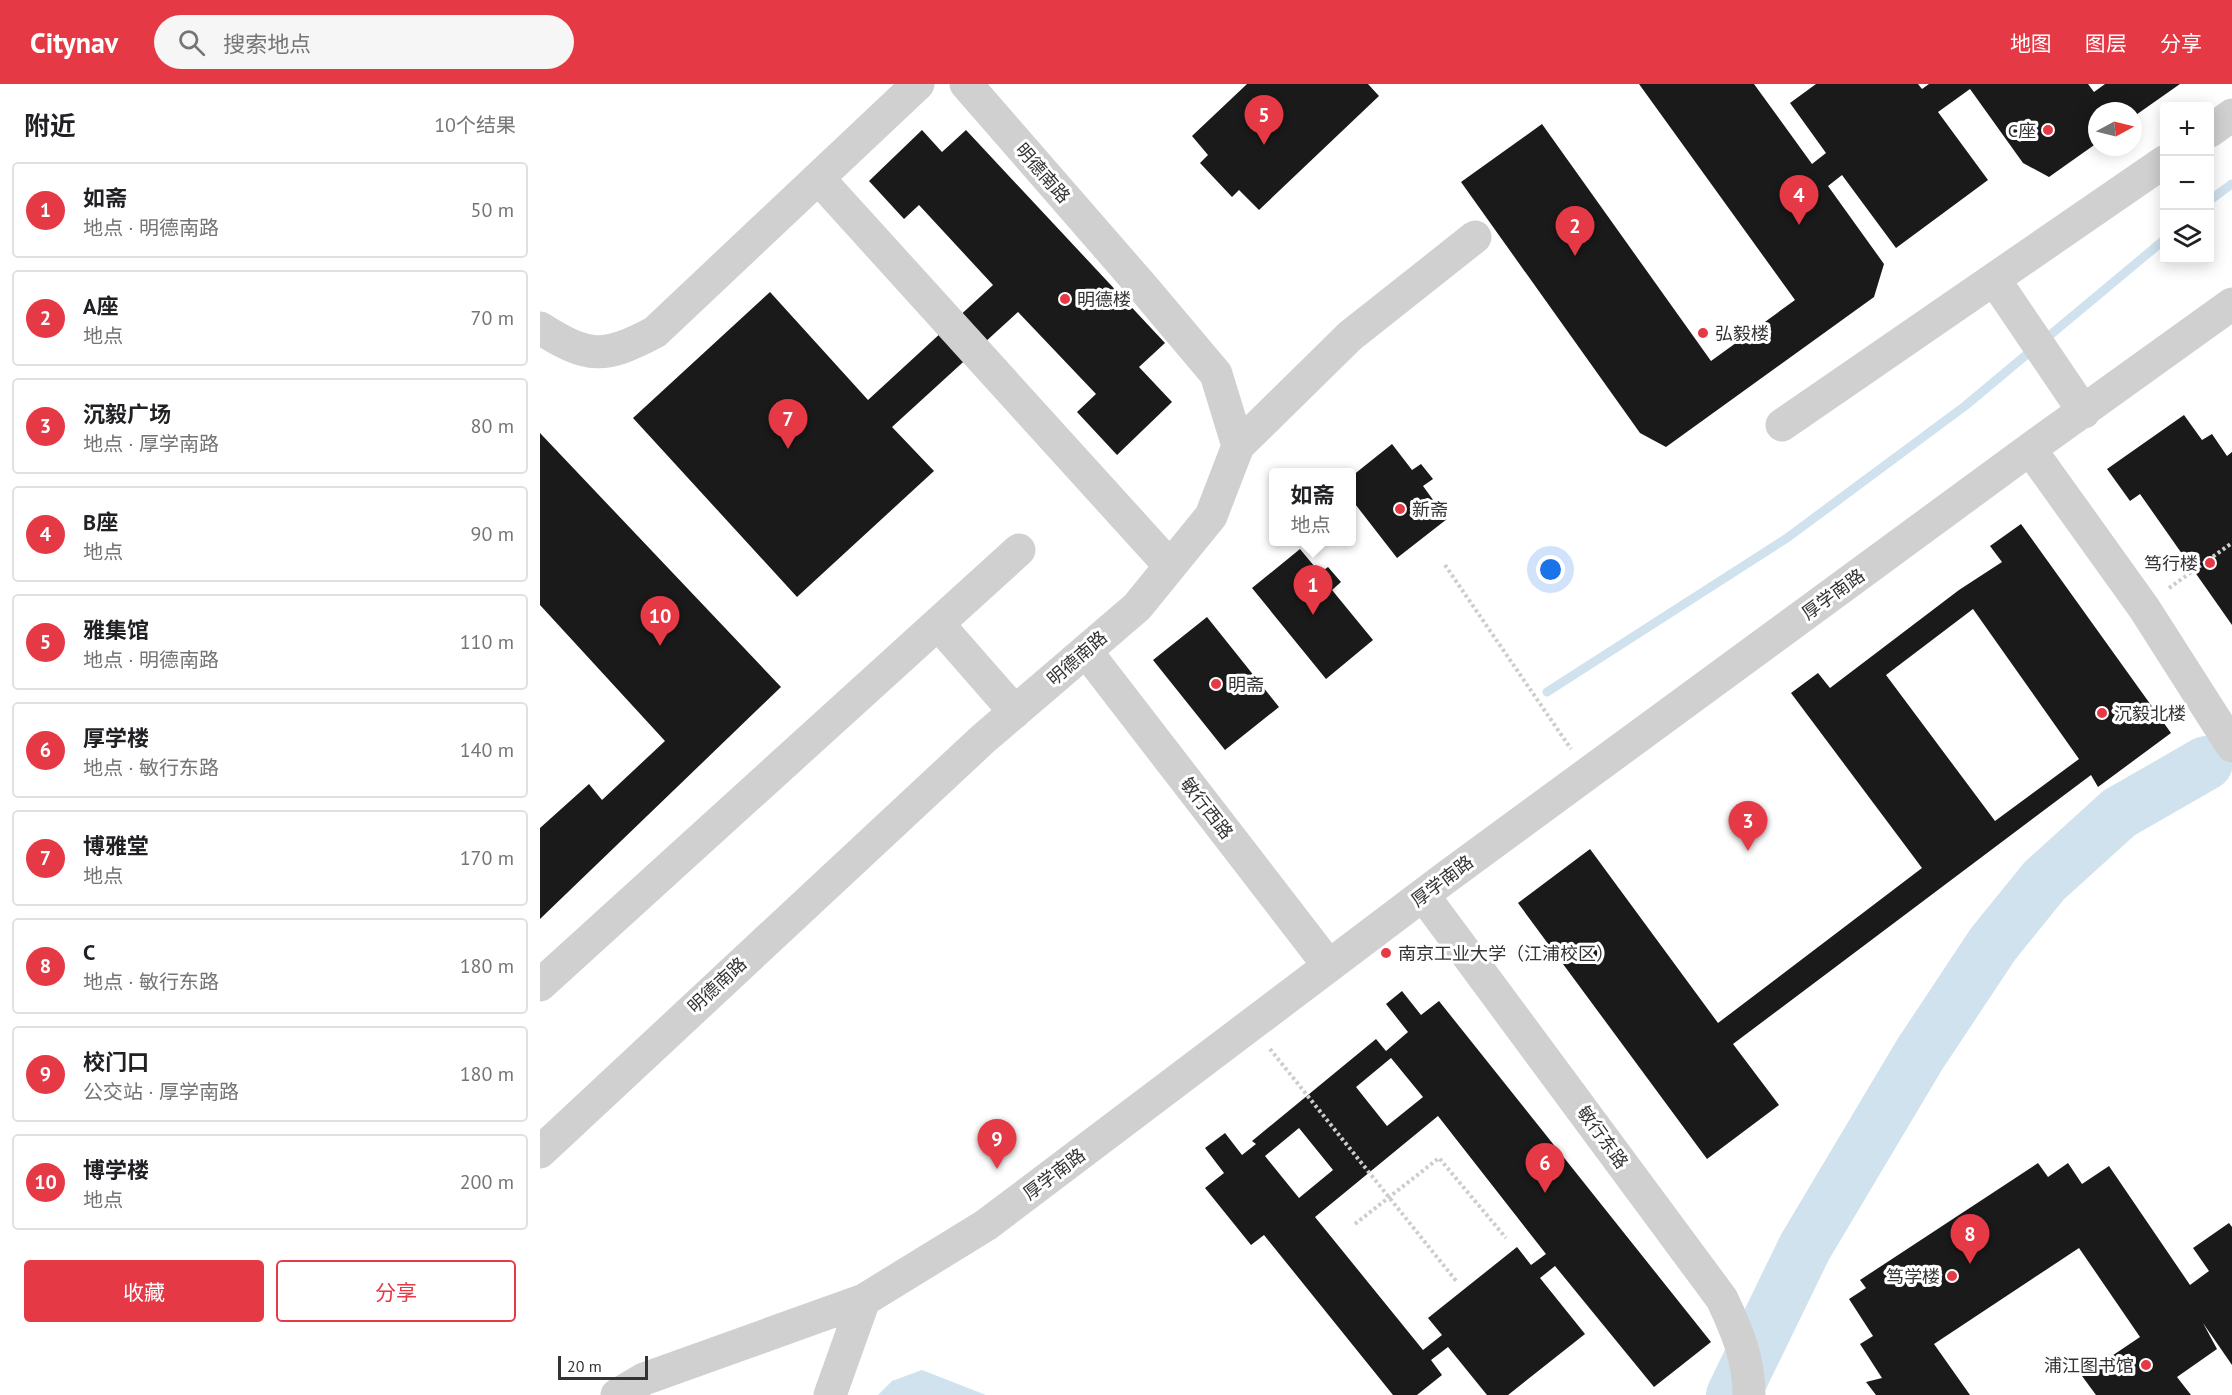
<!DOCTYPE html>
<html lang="zh">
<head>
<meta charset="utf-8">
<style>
	body { margin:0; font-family:"PT Sans","Noto Sans SC",sans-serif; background:#f6f6f6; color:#202124 }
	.controls { position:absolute; right:18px; top:18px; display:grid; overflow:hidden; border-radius:6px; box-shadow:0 3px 15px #0003 }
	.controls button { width:54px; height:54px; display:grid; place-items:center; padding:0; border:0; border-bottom:2px solid #e0e0e0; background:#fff; color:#202124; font:30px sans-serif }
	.compass { position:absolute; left:1548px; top:18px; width:54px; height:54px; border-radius:50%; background:#fff; box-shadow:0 3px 15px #0003; rotate:83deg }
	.scale { position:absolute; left:18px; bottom:15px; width:90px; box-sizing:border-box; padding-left:6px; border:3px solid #333; border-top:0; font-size:16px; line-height:21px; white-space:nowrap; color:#333; -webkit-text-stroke:4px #fff; paint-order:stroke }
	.you { position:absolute; left:1011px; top:486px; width:21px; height:21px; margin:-15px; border:4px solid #fff; border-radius:50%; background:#1a73e8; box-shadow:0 0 0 9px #1a73e833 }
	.badge { display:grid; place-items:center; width:39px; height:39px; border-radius:50%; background:#e63946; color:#fff; font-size:20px; font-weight:700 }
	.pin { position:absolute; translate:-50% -50px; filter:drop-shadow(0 2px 3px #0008) }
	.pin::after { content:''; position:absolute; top:32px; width:21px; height:18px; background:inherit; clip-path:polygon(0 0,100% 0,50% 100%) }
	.popup { position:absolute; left:729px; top:384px; width:87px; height:78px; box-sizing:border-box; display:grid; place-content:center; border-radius:6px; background:#fff; filter:drop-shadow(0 2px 4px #0005); font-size:20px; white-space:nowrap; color:#757577 }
	.popup b { font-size:22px; color:#202124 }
	.popup::after { content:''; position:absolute; left:50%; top:100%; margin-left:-12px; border:12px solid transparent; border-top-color:#fff }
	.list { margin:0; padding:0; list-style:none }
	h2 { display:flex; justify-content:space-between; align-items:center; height:78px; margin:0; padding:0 24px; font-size:26px }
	h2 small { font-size:20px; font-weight:400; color:#757577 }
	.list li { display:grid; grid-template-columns:39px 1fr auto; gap:18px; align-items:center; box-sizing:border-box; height:96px; margin:0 12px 12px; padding:0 12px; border:2px solid #e0e0e0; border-radius:6px }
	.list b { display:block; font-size:22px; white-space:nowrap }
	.list p { margin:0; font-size:20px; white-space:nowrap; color:#757577 }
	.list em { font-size:20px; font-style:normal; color:#757577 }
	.actions { display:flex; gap:12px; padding:18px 24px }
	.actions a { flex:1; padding:14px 0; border:2px solid #e63946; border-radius:6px; text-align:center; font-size:21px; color:#e63946 }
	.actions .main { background:#e63946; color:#fff }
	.icon { flex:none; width:33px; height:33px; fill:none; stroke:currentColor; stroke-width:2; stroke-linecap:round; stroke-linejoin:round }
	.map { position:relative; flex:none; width:1692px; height:1311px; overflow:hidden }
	header { display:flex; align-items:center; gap:36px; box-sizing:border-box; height:84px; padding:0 30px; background:#e63946; color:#fff }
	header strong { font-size:28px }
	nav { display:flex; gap:33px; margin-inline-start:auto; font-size:21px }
	.search { width:420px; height:54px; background:#f6f6f6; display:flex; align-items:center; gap:15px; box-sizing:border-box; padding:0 21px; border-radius:33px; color:#757577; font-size:22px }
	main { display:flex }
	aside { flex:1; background:#fff }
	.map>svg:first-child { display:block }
	.water { fill:#cfe2ee }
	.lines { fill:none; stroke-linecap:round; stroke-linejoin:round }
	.stream { stroke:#cfe2ee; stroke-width:9 }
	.river { stroke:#cfe2ee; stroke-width:54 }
	.building { fill:#1a1a1a; fill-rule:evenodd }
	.path { stroke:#cdcdcd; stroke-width:4; stroke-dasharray:3 3; stroke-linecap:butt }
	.minor { stroke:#d0d0d0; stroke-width:33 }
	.poi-dot { fill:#e63946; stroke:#fff; stroke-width:2 }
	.labels { text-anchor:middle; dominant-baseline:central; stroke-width:6; stroke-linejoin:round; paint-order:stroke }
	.poi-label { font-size:18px; fill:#333; stroke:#fff; text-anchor:start }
	.street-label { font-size:18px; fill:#333; stroke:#fff }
</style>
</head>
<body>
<header>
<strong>Citynav</strong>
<div class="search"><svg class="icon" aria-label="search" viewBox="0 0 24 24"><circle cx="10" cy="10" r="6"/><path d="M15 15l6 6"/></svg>搜索地点</div>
<nav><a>地图</a><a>图层</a><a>分享</a></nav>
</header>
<main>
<aside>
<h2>附近<small>10个结果</small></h2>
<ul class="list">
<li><span class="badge">1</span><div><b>如斋</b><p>地点 · 明德南路</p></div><em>50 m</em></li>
<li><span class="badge">2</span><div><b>A座</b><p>地点</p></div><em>70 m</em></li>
<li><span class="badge">3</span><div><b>沉毅广场</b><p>地点 · 厚学南路</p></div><em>80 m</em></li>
<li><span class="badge">4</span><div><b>B座</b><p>地点</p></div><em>90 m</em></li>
<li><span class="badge">5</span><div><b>雅集馆</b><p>地点 · 明德南路</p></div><em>110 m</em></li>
<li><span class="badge">6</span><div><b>厚学楼</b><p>地点 · 敏行东路</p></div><em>140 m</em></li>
<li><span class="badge">7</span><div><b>博雅堂</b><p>地点</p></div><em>170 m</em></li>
<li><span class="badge">8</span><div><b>C</b><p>地点 · 敏行东路</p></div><em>180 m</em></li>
<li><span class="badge">9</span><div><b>校门口</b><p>公交站 · 厚学南路</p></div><em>180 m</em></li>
<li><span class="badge">10</span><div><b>博学楼</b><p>地点</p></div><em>200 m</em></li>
</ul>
<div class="actions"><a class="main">收藏</a><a>分享</a></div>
</aside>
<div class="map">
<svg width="1692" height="1311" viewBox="0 0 1692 1311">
	<rect width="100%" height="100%" fill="#fff"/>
	<!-- water -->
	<path class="water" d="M 382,1286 L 446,1311 L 338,1311 L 352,1297 Z"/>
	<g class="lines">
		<!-- stream -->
		<path class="stream" d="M 1670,116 L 1692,100
			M 1007,608 L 1247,454 L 1425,322 L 1624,156"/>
		<!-- river -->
		<path class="river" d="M 1193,1311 L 1265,1163 L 1380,970 L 1453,860 L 1504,797 L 1579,729 L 1666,679"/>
	</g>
	<!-- building -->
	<path class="building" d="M 707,0 L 828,0 L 839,12 L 719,126 L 699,106 L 692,113 L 660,79 L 668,71 L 652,52 Z
		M 1099,0 L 1214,0 L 1272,80 L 1286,69 L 1250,19 L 1276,0 L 1378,0 L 1382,5 L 1389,0 L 1548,0 L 1554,8 L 1565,0 L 1640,0 L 1593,33 L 1593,27 L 1557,27 L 1557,59 L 1509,93 L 1483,79 L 1430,5 L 1398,28 L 1448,96 L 1356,164 L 1302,91 L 1288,102 L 1344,180 L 1334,213 L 1126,363 L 1100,349 L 921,98 L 1002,40 L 1171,277 L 1255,216 Z
		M 382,46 L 402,68 L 426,46 L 625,259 L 599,283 L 632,318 L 577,371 L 537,328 L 556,310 L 478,228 L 352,343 L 394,387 L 257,513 L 93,334 L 230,208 L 328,316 L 453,201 L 379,121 L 364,135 L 329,97 Z
		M 1644,331 L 1662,356 L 1672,350 L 1687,372 L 1692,368 L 1692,541 L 1600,410 L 1590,417 L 1567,385 Z
		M 0,349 L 241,603 L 0,835 L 0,744 L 49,700 L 62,716 L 125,657 L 0,521 Z
		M 852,360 L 872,386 L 881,380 L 893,395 L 883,402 L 907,435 L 857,474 L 812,416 L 812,392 Z
		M 1481,440 L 1631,649 L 1558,703 L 1551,691 L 1193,960 L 1239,1021 L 1167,1075 L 978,819 L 1050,765 L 1178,939 L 1382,784 L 1251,609 L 1278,589 L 1290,604 L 1419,506 L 1462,478 L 1450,462 ZM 1433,525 L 1539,675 L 1455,737 L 1346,591 Z
		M 760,465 L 780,489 L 788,483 L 801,498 L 792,506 L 833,556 L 786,595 L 712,504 Z
		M 667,533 L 739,623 L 685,666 L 613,576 Z
		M 862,907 L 881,931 L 899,917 L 1171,1258 L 1114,1303 L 1015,1182 L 1000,1194 L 1045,1250 L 968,1311 L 947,1311 L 908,1263 L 891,1276 L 902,1291 L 877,1311 L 853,1311 L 724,1151 L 711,1161 L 665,1104 L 684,1089 L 665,1064 L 685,1049 L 702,1071 L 716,1060 L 712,1057 L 836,955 L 846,967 L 868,948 L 846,920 ZM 851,974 L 883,1013 L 847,1042 L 816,1003 ZM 898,1032 L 1006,1170 L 991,1181 L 977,1163 L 888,1234 L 902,1251 L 883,1266 L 775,1133 ZM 759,1044 L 793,1086 L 759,1114 L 725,1072 Z
		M 1498,1079 L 1508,1093 L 1528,1079 L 1542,1100 L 1569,1082 L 1650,1201 L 1669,1187 L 1653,1164 L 1689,1139 L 1692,1143 L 1692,1281 L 1663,1239 L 1677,1265 L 1637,1293 L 1651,1311 L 1556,1311 L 1542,1292 L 1600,1253 L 1539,1164 L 1394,1260 L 1430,1311 L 1336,1311 L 1326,1298 L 1342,1294 L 1320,1260 L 1333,1252 L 1309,1215 L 1326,1204 L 1320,1196 Z"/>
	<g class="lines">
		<!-- path -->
		<path class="path" d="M 905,481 L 1031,665
			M 1629,504 L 1692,459
			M 730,965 L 917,1198
			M 815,1140 L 899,1074 L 966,1154"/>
		<!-- minor -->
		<path class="minor" d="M 1670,47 L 1692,31
			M 279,95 L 630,482
			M 1454,195 L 1544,328
			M 0,244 C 49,275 64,275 115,248 L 378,0
			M 1242,341 L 1624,78
			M 698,362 L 810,252 L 935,153
			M 1490,365 L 1604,524 L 1692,662
			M 398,540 L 475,628
			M 546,567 L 789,882
			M 883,811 L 1182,1215 C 1197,1247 1209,1275 1209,1311
			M 0,901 L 479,466
			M 0,1068 L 443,655 L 597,523 L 671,432 L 698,362 L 676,290 L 601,201 L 426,0
			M 77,1311 L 104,1295 L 324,1216 L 446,1141 L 904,795 L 1490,365 L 1692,220
			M 290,1311 L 324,1216"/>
	</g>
	<!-- markers -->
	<g class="poi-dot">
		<circle cx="1508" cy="46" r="6"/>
		<circle cx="525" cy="215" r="6"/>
		<circle cx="1163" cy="249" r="6"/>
		<circle cx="860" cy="425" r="6"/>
		<circle cx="1670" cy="479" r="6"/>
		<circle cx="676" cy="600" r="6"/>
		<circle cx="1562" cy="629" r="6"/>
		<circle cx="846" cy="869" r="6"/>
		<circle cx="1412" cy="1192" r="6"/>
		<circle cx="1606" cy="1281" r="6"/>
	</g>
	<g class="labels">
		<!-- poi labels -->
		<g class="poi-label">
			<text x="1496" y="46" text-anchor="end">C座</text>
			<text x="537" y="215">明德楼</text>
			<text x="1175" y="249">弘毅楼</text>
			<text x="872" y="425">新斋</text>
			<text x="1658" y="479" text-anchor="end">笃行楼</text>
			<text x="688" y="600">明斋</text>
			<text x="1574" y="629">沉毅北楼</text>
			<text x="858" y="869">南京工业大学（江浦校区）</text>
			<text x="1400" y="1192" text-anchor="end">笃学楼</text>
			<text x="1594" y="1281" text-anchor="end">浦江图书馆</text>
		</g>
		<!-- street labels -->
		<g class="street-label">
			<text transform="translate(503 89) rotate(49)">明德南路</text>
			<text transform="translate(1293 510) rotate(-36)">厚学南路</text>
			<text transform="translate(537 574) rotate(-41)">明德南路</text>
			<text transform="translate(667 724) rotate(52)">敏行西路</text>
			<text transform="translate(902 797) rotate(-37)">厚学南路</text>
			<text transform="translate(177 901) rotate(-43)">明德南路</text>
			<text transform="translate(1063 1053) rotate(54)">敏行东路</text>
			<text transform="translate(514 1090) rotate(-37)">厚学南路</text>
		</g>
	</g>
</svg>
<div class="controls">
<button>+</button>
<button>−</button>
<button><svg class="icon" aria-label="layers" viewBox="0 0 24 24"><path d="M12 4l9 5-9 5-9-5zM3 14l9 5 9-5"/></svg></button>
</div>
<svg class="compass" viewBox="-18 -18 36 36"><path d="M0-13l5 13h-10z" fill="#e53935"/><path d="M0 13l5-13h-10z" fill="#757577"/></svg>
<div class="scale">20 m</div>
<div class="you"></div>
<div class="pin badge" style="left:773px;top:531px">1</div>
<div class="popup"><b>如斋</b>地点</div>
<div class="pin badge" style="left:1035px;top:172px">2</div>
<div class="pin badge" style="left:1208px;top:767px">3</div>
<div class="pin badge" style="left:1259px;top:141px">4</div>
<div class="pin badge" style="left:724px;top:61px">5</div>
<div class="pin badge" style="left:1005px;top:1109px">6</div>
<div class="pin badge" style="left:248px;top:365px">7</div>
<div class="pin badge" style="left:1430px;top:1180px">8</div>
<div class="pin badge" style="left:457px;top:1085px">9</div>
<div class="pin badge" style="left:120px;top:562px">10</div>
</div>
</main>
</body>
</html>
